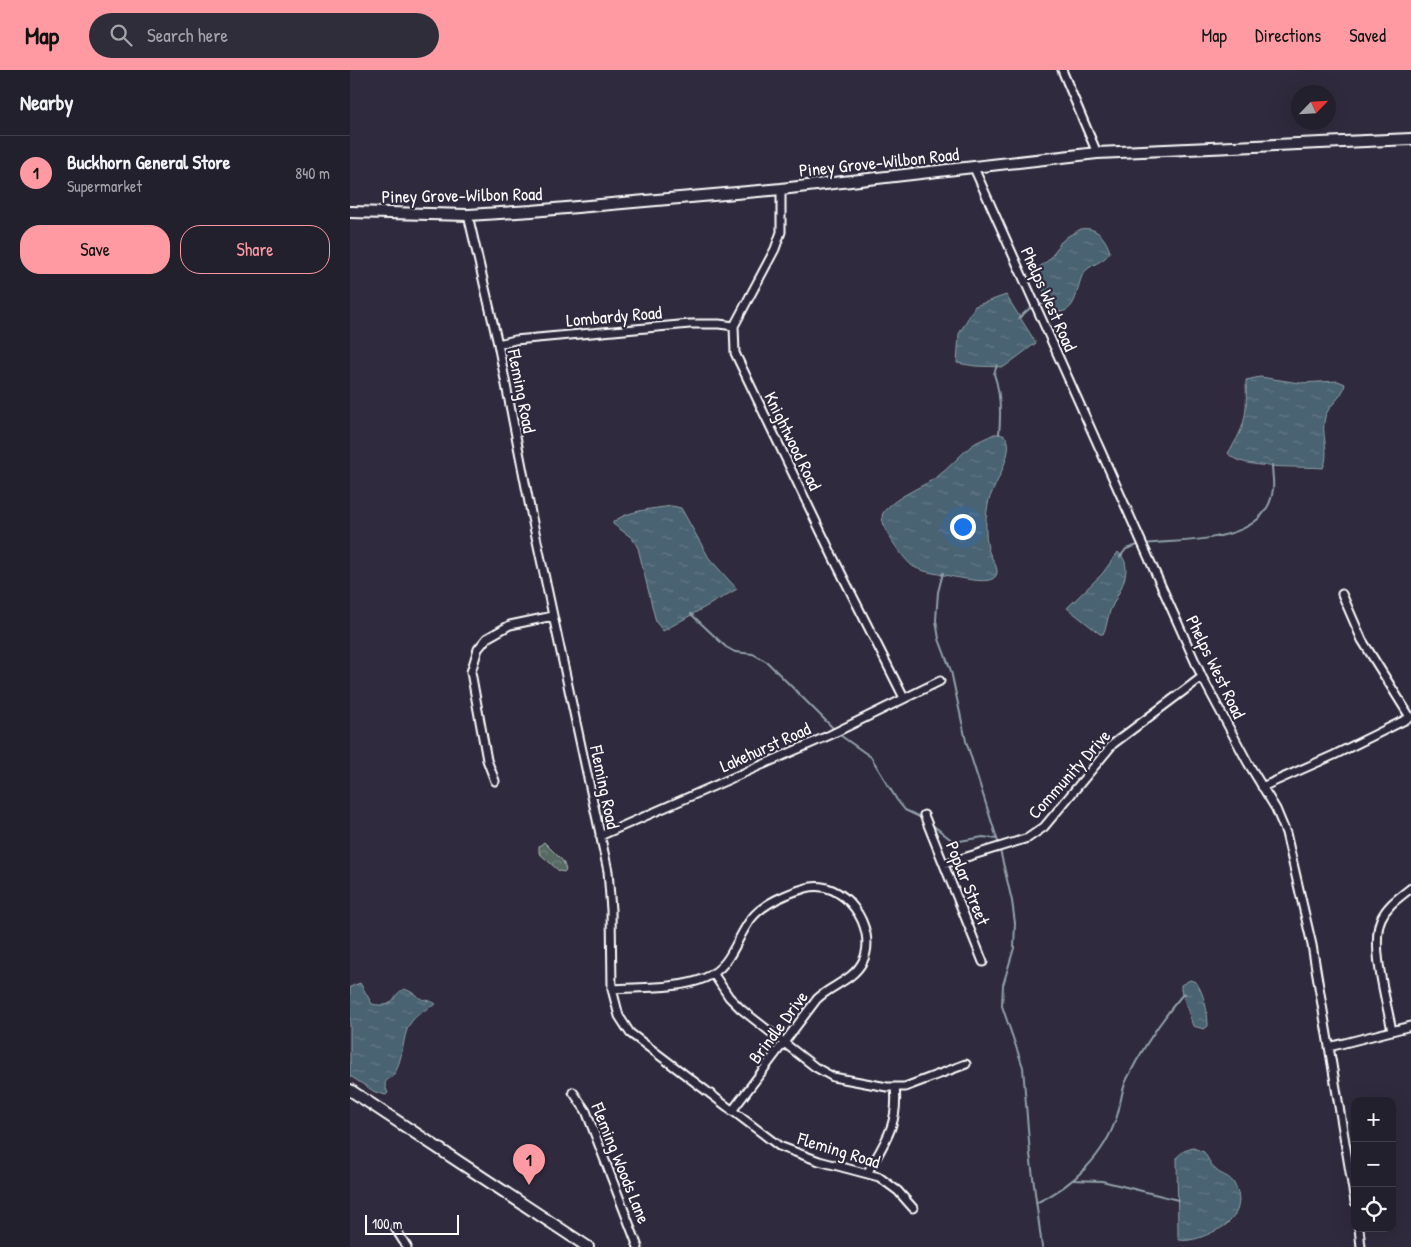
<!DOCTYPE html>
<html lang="en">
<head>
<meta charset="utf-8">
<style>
	body { margin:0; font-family:"Patrick Hand",sans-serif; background:#2f2d3a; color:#f1f3f6 }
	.controls { position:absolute; right:15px; bottom:15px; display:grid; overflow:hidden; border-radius:10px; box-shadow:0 5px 20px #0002 }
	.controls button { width:45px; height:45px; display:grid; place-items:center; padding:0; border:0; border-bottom:1px solid #403e4a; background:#23202e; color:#f1f3f6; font:25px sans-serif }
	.compass { position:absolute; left:941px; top:15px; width:45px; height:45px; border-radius:50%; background:#23202e; box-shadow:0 5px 20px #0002; rotate:65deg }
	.scale { position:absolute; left:15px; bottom:12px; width:94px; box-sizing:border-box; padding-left:5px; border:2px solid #fff; border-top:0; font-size:14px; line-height:18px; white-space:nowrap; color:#fff; -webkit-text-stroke:4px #2f2a3d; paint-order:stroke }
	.you { position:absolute; left:612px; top:456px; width:18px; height:18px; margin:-12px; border:4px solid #fff; border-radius:50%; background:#1a73e8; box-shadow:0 0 0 8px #1a73e833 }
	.badge { display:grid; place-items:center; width:32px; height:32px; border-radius:50%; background:#ff9aa2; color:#111; font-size:16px; font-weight:700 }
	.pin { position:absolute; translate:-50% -41px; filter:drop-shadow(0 1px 2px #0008) }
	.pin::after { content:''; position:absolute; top:26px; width:18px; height:15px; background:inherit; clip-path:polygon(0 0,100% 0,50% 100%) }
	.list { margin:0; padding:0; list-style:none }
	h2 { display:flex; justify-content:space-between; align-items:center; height:65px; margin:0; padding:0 20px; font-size:21px }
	h2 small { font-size:16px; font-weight:400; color:#a3a3aa }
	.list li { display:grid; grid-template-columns:32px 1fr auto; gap:15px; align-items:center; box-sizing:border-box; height:75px; padding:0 20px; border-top:1px solid #403e4a }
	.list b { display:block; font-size:19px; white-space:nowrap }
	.list p { margin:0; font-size:16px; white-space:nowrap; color:#a3a3aa }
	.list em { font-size:16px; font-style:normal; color:#a3a3aa }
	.actions { display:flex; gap:10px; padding:15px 20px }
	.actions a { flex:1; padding:11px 0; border:1px solid #ff9aa2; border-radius:20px; text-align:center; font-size:18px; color:#ff9aa2 }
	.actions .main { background:#ff9aa2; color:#111 }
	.icon { flex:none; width:28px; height:28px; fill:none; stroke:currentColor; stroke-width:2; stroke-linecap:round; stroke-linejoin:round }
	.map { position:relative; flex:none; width:1061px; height:1177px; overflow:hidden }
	header { display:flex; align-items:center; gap:30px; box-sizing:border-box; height:70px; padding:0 25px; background:#ff9aa2; color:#111 }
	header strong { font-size:24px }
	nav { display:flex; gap:28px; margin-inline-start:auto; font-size:18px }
	.search { width:350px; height:45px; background:#2f2d3a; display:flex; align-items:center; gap:12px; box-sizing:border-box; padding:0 18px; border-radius:28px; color:#a3a3aa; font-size:19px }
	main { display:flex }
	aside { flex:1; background:#23202e }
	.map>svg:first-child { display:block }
	.forest { fill:url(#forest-crowns); stroke:#aab4b2 }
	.water { fill:url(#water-ripples); stroke:#92a1aa }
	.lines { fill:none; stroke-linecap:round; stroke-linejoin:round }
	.stream { stroke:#92a1aa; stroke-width:2 }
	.street-casing { stroke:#fff; stroke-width:11 }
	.secondary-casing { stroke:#fff; stroke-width:14 }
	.street { stroke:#2f2a3d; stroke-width:7 }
	.secondary { stroke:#2f2a3d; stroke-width:10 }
	.labels { text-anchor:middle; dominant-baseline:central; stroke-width:4.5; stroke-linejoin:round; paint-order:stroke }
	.street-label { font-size:18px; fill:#fff; stroke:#2f2a3d }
</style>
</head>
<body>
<header>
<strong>Map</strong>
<div class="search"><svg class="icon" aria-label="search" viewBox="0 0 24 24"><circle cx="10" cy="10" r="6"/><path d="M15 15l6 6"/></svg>Search here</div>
<nav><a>Map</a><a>Directions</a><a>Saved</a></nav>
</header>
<main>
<aside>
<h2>Nearby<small></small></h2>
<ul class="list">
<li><span class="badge">1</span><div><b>Buckhorn General Store</b><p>Supermarket</p></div><em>840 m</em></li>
</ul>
<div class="actions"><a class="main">Save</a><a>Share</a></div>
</aside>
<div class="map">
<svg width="1061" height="1177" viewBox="0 0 1061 1177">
	<defs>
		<pattern id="forest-crowns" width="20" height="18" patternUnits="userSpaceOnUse" patternTransform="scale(1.25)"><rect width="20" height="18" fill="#566a64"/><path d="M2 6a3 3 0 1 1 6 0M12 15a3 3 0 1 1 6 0" fill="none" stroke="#6f807b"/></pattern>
		<pattern id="water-ripples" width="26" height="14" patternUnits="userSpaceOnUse" patternTransform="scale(1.25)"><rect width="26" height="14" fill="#4a6372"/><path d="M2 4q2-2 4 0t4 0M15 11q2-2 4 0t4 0" fill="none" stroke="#657a87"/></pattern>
	</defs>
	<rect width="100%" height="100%" fill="#2f2a3d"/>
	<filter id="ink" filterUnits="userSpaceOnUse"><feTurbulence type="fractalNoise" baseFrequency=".02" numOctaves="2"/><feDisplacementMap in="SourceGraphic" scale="10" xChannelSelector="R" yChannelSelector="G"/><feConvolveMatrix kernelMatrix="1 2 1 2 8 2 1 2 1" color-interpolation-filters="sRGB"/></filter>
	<g filter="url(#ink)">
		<!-- forest -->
		<path class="forest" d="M 194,772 L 213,791 L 216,800 L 214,802 L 209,801 L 189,783 L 189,776 Z"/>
		<!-- water -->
		<path class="water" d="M 731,159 C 747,156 756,169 760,182 C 754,193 739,194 733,204 C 726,217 728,240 710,242 L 698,230 L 684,201 L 700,189 L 710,173 L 718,166 Z
			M 656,225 L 686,273 L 654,297 L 625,296 L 607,293 L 609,264 L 625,236 Z
			M 910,307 L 950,313 L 988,311 L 995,314 C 993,328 979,334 975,347 C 970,364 981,382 973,398 C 953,396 888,400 878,383 C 897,355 897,342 896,310 Z
			M 644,364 C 678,361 642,418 639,430 C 635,446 635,464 638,479 C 640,486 646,493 647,500 C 649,518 614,508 604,507 C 592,504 575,503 564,497 C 554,491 527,453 533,443 C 543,428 572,417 587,407 C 599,398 609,386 621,376 C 627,371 637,368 644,364 Z
			M 322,436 L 331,438 L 359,488 L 387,519 L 313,561 L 306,552 L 288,478 L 282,468 L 263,454 L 263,452 C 279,440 302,439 322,436 Z
			M 768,482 C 787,498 767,524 760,541 C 757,549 757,557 753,564 L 750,564 L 717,538 L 752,504 Z
			M 840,910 L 846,912 C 854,924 858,941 858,956 L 854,959 L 843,956 L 831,920 L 831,915 Z
			M 10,913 L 22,934 C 47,939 40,926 54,919 C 61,921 64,924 70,928 C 75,931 81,930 86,934 C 46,953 60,967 46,1001 C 41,1013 30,1006 38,1023 L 36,1025 L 25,1022 L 0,1006 L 0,917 Z
			M 843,1078 L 854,1082 C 858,1088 861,1096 867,1101 C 872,1105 879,1106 883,1112 C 896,1131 886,1152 867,1160 C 855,1166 842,1172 829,1170 L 828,1166 L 827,1087 L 834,1081 Z"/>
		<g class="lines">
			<!-- stream -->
			<path class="stream" d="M 669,248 L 679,239 L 701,231
				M 647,295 L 644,304 C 651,323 651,344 649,364
				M 795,474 C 836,469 917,475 923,419 C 924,411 922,403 922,395
				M 770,487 L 776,479 L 791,474
				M 593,503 L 588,522 L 586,550 L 589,569 L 601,601 L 616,671 L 649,775
				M 341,544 L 376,577 L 385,582 L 403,584 L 417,592 L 484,659
				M 487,663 L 521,687 L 547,730 L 555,740 L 574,749
				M 580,753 L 604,772 L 633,767 L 647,769
				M 650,780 L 662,831 L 665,853 L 664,878 L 653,915 L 652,936 L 673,997 L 680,1084 L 692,1177
				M 723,1110 L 752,1111 L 828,1130
				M 686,1133 C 723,1116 755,1085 767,1046 C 771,1034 771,1021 777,1009 C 792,979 811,950 833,924 L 835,924"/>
			<!-- street casing -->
			<g class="street-casing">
				<path id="street" d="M 712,0 L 747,83
					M 624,98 L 852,607 L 898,693 L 926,739 L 936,763 L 962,875 L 1005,1132
					M 431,119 L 431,162 L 425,179 L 384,256 L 385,283 L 483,487 L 554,628
					M 118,145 L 148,274 L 182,448 L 258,801 L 261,840 L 262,919 L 269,946 L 280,963 L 429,1076 L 469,1091 L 529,1107 L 548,1121 L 563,1138
					M 148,274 L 165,270 L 340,254 L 369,254 L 384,256
					M 992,524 L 1012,570 L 1060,647
					M 145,711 L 137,690 L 121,602 L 128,579 L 137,568 L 160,555 L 203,546
					M 912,717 L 984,685 L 1061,647
					M 574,745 L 633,892
					M 250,766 L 480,665 L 590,611
					M 594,794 L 678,768 L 694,757 L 763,674 L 852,607
					M 363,903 L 379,927 L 391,939 L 465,997 L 483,1007 L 537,1017 L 555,1017 L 616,994
					M 262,919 C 289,917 330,919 355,908 C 382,896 385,870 401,849 C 412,834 438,823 456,818 C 493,807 529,858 513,891 C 503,911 481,915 467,929 L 382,1041
					M 1042,961 C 1037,933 1020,875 1031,849 C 1037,835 1050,827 1061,818
					M 979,977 L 1061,956
					M 223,1022 L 236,1041 L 288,1177
					M 518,1102 C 535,1072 549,1054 545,1017
					M 45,1158 L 57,1177
					M 1009,1158 L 1011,1177"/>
			</g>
			<!-- secondary casing -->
			<g class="secondary-casing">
				<path id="secondary" d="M 0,142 L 118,145 L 182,141 L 431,119 L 747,83 L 1061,69
					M 0,1020 L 238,1177"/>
			</g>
			<!-- street -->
			<use href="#street" class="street"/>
			<!-- secondary -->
			<use href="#secondary" class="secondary"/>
		</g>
	</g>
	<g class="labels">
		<!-- street labels -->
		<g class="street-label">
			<text transform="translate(529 92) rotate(-6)">Piney Grove-Wilbon Road</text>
			<text transform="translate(112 125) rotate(-1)">Piney Grove-Wilbon Road</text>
			<text transform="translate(699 229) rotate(66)">Phelps West Road</text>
			<text transform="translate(264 246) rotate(-5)">Lombardy Road</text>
			<text transform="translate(172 321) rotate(79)">Fleming Road</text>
			<text transform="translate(443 371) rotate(64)">Knightwood Road</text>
			<text transform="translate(866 597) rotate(64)">Phelps West Road</text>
			<text transform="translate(415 677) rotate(-24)">Lakehurst Road</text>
			<text transform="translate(719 704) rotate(-48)">Community Drive</text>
			<text transform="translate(255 717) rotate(78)">Fleming Road</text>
			<text transform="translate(618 813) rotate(68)">Poplar Street</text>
			<text transform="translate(428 957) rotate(-53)">Brindle Drive</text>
			<text transform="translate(489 1080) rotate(17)">Fleming Road</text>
			<text transform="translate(271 1093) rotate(68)">Fleming Woods Lane</text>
		</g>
	</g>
</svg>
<div class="controls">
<button>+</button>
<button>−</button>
<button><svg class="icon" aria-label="locate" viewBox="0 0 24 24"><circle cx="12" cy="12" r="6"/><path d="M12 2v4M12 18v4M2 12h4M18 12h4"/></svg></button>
</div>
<svg class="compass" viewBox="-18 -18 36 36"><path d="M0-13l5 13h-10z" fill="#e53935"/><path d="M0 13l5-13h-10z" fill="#a3a3aa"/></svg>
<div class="scale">100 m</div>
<div class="you"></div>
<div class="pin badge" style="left:179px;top:1115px">1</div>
</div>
</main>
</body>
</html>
